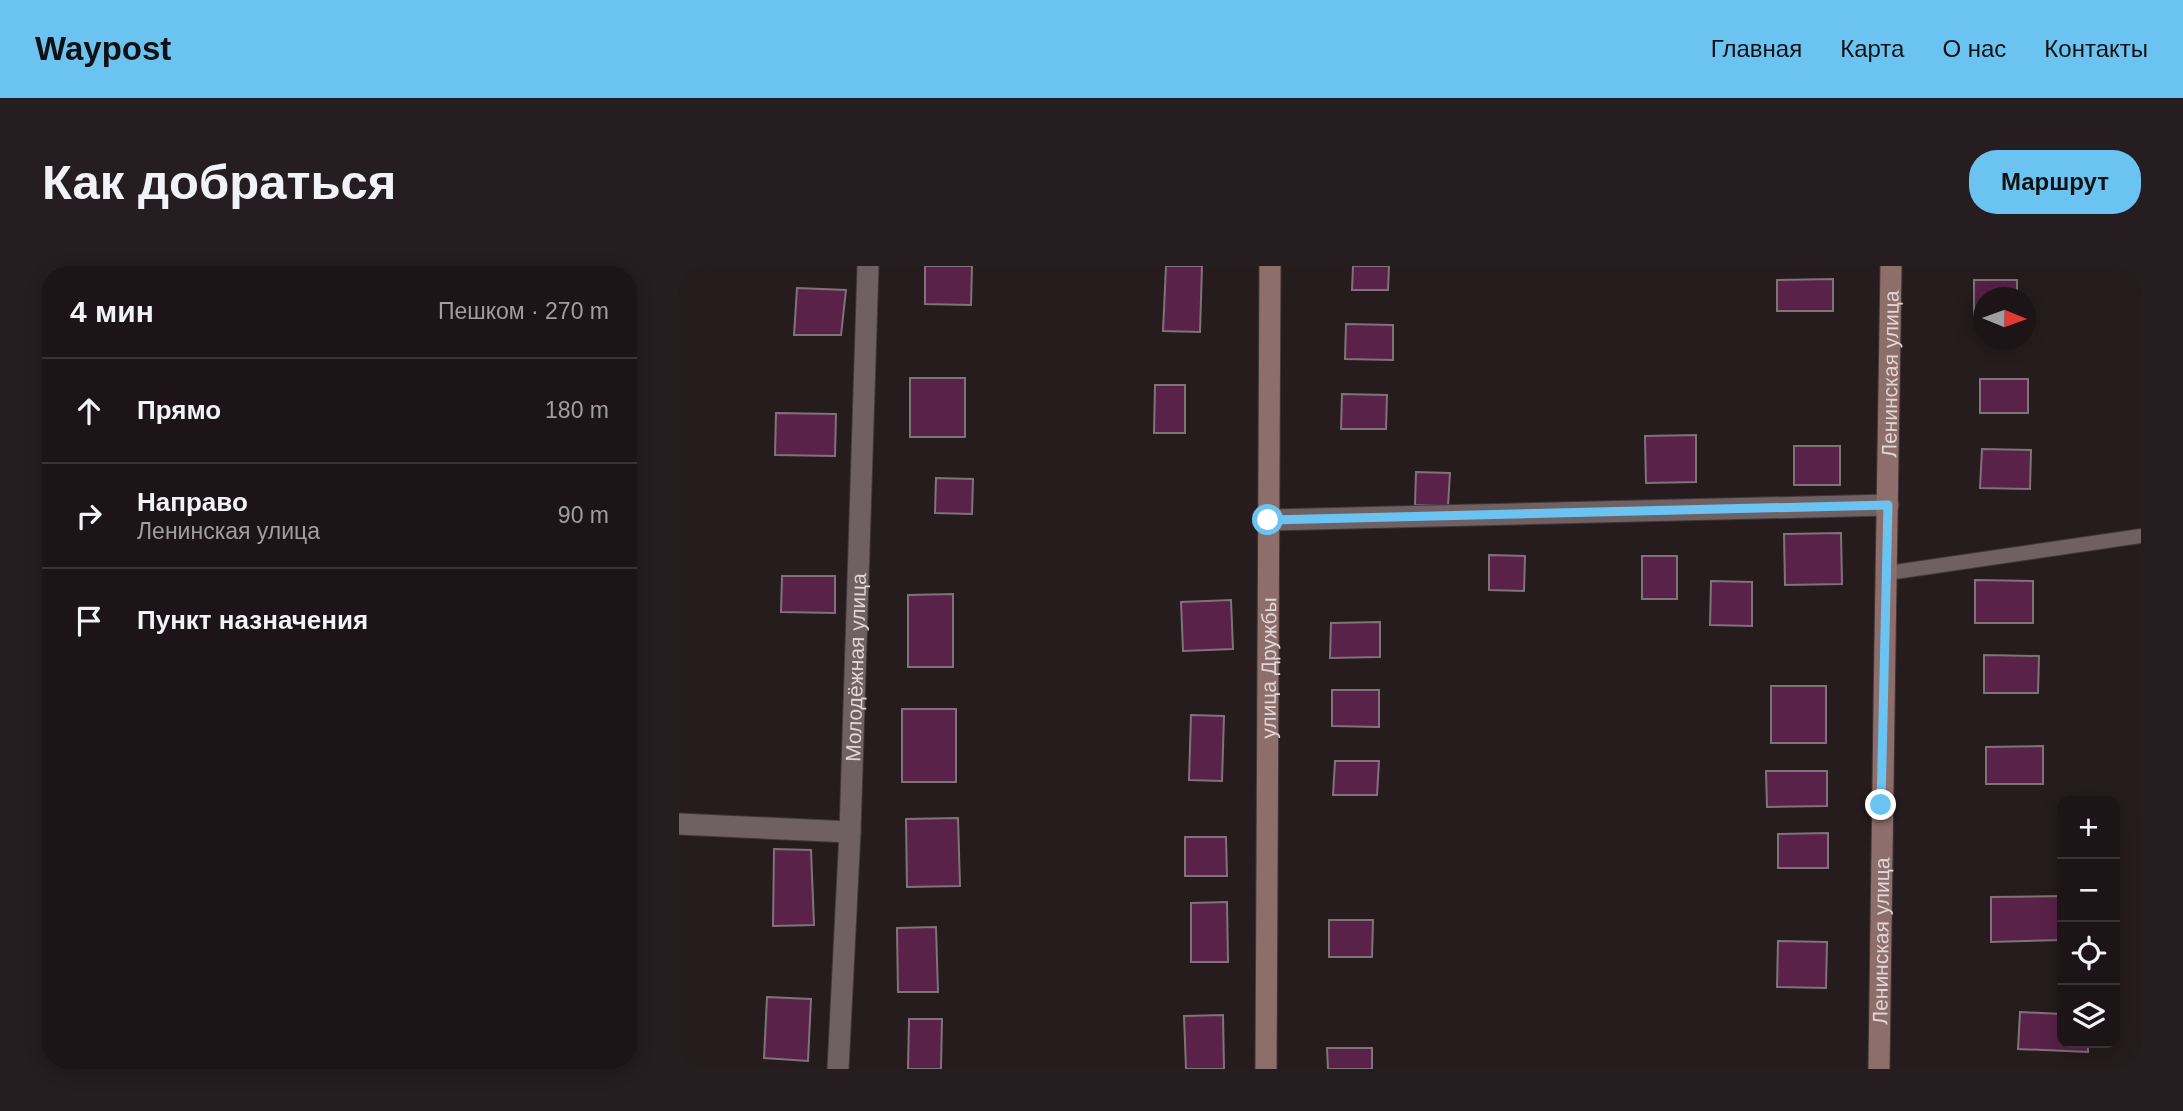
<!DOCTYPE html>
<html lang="ru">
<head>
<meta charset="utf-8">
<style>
	body { margin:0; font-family:Arial,sans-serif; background:#251d1f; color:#f1f3f6 }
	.controls { position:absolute; right:21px; bottom:21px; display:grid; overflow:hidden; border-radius:14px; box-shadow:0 4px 18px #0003 }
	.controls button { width:63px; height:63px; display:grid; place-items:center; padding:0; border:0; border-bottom:2px solid #3a3335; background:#1c1416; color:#f1f3f6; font:35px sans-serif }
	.compass { position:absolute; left:1294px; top:21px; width:63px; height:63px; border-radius:50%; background:#1c1416; box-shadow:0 4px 18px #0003; rotate:91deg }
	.stop { position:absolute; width:21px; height:21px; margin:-16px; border:5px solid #6bc3f2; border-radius:50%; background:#fff }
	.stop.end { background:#6bc3f2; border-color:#fff; box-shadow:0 2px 7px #0008 }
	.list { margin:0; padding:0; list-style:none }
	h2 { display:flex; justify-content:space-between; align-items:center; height:91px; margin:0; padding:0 28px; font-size:30px }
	h2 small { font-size:23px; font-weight:400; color:#a09ea1 }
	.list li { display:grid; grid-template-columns:46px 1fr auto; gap:21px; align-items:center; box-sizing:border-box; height:105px; padding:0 28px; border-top:2px solid #3a3335 }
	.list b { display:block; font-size:26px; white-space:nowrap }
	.list p { margin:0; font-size:23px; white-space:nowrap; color:#a09ea1 }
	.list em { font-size:23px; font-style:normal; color:#a09ea1 }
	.icon { flex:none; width:38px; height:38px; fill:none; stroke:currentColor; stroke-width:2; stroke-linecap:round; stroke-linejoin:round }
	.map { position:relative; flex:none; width:1462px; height:803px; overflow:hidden; border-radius:28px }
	header { display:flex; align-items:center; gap:42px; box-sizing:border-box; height:98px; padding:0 35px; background:#6bc3f2; color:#111 }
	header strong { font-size:33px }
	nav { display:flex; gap:38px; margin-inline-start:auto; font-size:24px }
	.intro { display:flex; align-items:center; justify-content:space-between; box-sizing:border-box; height:168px; padding:0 42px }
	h1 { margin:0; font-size:49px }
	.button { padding:18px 32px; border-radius:28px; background:#6bc3f2; color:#111; font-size:24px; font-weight:700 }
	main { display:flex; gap:42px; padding:0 42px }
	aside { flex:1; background:#1c1416; border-radius:28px; box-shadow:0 4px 18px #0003 }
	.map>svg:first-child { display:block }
	.building { fill:#5a2149; stroke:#7f737a; stroke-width:2 }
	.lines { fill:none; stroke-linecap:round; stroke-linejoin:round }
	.lane-casing { stroke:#413839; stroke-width:16 }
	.street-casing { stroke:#413839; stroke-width:23 }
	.secondary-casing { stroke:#413839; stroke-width:23 }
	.lane { stroke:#6f6163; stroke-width:14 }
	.street { stroke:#6f6163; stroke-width:21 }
	.secondary { stroke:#8e6e6a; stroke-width:21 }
	.route { stroke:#6bc3f2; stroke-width:9 }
	.labels { text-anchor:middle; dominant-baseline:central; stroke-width:6; stroke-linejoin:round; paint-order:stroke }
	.street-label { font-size:21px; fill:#ded6d7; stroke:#1c1213 }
</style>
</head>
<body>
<header>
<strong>Waypost</strong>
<nav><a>Главная</a><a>Карта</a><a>О нас</a><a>Контакты</a></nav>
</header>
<div class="intro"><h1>Как добраться</h1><a class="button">Маршрут</a></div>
<main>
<aside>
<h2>4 мин<small>Пешком · 270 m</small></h2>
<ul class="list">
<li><svg class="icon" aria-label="ahead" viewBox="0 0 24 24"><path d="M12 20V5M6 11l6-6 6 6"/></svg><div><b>Прямо</b></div><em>180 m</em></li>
<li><svg class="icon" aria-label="right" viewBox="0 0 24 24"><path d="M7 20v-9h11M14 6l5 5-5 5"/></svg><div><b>Направо</b><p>Ленинская улица</p></div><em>90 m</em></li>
<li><svg class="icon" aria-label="arrive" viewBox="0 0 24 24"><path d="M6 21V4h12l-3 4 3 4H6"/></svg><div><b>Пункт назначения</b></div></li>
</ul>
</aside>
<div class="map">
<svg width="1462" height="803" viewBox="0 0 1462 803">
	<rect width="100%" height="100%" fill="#261b1d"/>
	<!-- building -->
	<path class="building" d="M 246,0 L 293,0 L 292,39 L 246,38 Z
		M 487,0 L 523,0 L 521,66 L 484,65 Z
		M 674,0 L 710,0 L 709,24 L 673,24 Z
		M 1154,13 L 1154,45 L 1098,45 L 1098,14 Z
		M 1295,14 L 1338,14 L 1338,32 L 1304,32 L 1304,49 L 1295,50 Z
		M 118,22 L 167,24 L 162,69 L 115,69 Z
		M 667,58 L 714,59 L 714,94 L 666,93 Z
		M 231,112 L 286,112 L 286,171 L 231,171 Z
		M 1301,113 L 1349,113 L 1349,147 L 1301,147 Z
		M 476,119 L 506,119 L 506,167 L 475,167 Z
		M 663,128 L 708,129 L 707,163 L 662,163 Z
		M 97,147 L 157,148 L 156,190 L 96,189 Z
		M 1017,169 L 1017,216 L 967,217 L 966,170 Z
		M 1115,180 L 1161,180 L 1161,219 L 1115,219 Z
		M 1303,183 L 1352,184 L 1351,223 L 1301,222 Z
		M 737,206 L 771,207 L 769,240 L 736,239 Z
		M 257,212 L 294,213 L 293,248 L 256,247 Z
		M 1162,267 L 1163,318 L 1106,319 L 1105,268 Z
		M 810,289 L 846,290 L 845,325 L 810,324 Z
		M 963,290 L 998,290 L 998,333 L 963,333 Z
		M 103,310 L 156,310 L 156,347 L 102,346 Z
		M 1296,314 L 1354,315 L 1354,357 L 1296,357 Z
		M 1032,315 L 1073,316 L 1073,360 L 1031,359 Z
		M 274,328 L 274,401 L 229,401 L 229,329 Z
		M 552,334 L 554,383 L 504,385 L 502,336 Z
		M 701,356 L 701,391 L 651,392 L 652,357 Z
		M 1305,389 L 1360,390 L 1359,427 L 1305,427 Z
		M 1092,420 L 1147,420 L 1147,477 L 1092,477 Z
		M 653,424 L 700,424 L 700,461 L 653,460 Z
		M 223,443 L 277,443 L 277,516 L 223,516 Z
		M 512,449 L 545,450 L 543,515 L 510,514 Z
		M 1364,480 L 1364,518 L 1307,518 L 1307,481 Z
		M 656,495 L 700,495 L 698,529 L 654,529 Z
		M 1087,505 L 1148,505 L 1148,540 L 1088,541 Z
		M 279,552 L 281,620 L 228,621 L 227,553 Z
		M 1149,567 L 1149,602 L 1099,602 L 1099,568 Z
		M 506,571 L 547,571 L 548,610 L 506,610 Z
		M 95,583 L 132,584 L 135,659 L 94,660 Z
		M 1383,630 L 1383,674 L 1312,676 L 1312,631 Z
		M 548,636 L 549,696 L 512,696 L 512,637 Z
		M 650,654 L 694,654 L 693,691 L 650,691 Z
		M 257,661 L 259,726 L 219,726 L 218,662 Z
		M 1099,675 L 1148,676 L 1147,722 L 1098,721 Z
		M 88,731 L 132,733 L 129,795 L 85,792 Z
		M 1341,746 L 1383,748 L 1383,777 L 1409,777 L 1409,786 L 1339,783 Z
		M 544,749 L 545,803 L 507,803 L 505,750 Z
		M 230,753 L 263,753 L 262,803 L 229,803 Z
		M 648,782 L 693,782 L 693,803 L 649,803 Z"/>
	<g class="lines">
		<!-- lane casing -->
		<g class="lane-casing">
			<path id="lane" d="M 1209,307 L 1462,270"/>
		</g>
		<!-- street casing -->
		<g class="street-casing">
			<g id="street">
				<path d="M 589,254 L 1209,239"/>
				<path d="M 0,558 L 171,566"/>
				<path id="s1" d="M 159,803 L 171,566 L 189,0"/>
			</g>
		</g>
		<!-- secondary casing -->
		<g class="secondary-casing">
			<g id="secondary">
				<path id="s2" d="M 587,803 L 591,0"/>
				<path id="s3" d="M 1200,803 C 1202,535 1209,268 1212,0"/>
			</g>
		</g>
		<!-- lane -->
		<use href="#lane" class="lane"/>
		<!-- street -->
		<use href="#street" class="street"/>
		<!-- secondary -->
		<use href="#secondary" class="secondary"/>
	</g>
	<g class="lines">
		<!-- route -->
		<path class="route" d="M 589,254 L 1209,239 L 1202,539"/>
	</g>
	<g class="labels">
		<!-- street labels -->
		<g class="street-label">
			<text stroke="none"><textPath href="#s3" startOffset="695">Ленинская улица</textPath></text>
			<text stroke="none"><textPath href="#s2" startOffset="401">улица Дружбы</textPath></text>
			<text stroke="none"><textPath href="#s1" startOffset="402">Молодёжная улица</textPath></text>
			<text stroke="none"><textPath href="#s3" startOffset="128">Ленинская улица</textPath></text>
		</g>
	</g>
</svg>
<div class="controls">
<button>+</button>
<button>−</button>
<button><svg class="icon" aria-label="locate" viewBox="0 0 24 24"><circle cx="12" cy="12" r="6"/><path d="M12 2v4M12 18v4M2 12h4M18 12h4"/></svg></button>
<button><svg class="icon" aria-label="layers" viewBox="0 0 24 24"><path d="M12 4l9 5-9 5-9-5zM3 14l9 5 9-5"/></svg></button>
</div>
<svg class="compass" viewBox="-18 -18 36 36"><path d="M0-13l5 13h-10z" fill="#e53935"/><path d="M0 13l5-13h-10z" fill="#a09ea1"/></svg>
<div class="stop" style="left:589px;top:254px"></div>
<div class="stop end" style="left:1202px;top:539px"></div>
</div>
</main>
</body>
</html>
